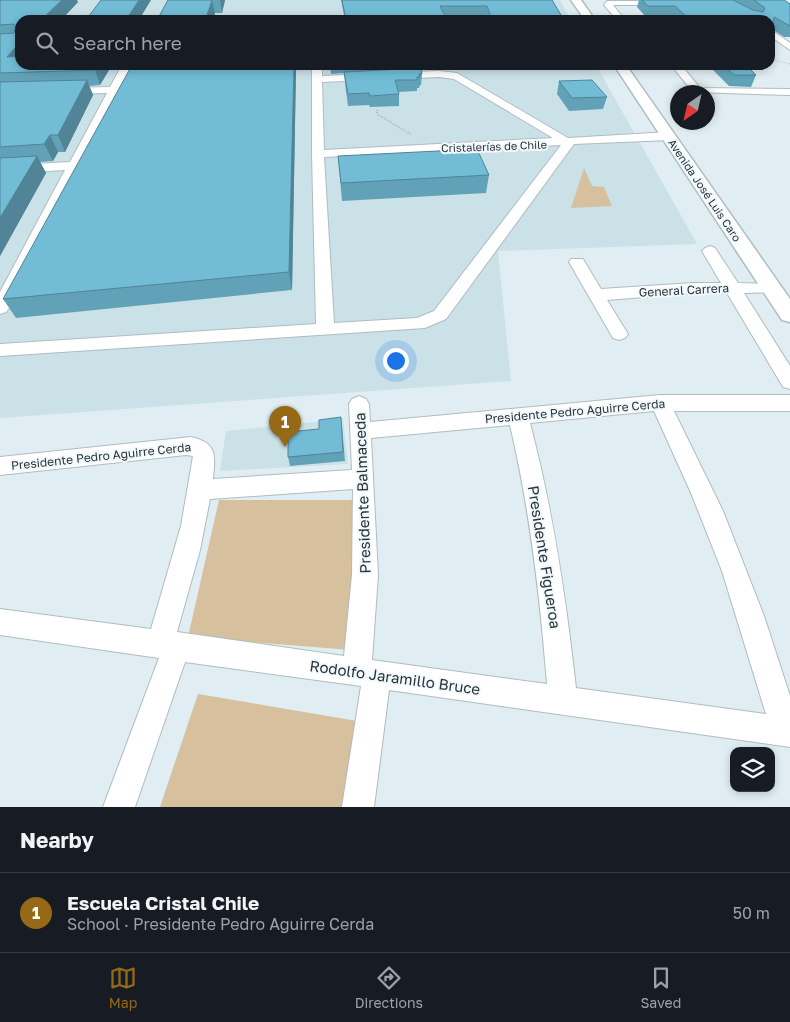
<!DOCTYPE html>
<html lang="en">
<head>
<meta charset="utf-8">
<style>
	body { margin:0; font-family:"Golos Text",sans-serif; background:#242831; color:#f1f3f6 }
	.controls { position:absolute; right:15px; bottom:15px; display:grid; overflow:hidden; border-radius:10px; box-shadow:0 2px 8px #0003 }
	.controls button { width:45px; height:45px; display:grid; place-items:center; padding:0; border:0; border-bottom:1px solid #363941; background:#171b24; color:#f1f3f6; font:25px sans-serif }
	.compass { position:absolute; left:670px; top:85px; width:45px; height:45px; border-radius:50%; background:#171b24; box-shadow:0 2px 8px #0003; rotate:214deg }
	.you { position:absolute; left:395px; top:360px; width:18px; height:18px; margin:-12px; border:4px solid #fff; border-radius:50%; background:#1a73e8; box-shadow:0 0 0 8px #1a73e833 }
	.badge { display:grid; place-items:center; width:32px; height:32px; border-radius:50%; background:#956916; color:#fff; font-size:16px; font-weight:700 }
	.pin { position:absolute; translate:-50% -41px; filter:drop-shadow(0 1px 2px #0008) }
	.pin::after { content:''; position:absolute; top:26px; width:18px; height:15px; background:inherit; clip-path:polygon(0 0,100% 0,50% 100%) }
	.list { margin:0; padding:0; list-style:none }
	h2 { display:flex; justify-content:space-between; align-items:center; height:65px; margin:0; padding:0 20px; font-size:21px }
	h2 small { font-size:16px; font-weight:400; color:#9ea1a6 }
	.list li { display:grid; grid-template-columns:32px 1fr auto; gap:15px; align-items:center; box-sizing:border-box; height:80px; padding:0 20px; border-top:1px solid #363941 }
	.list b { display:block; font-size:19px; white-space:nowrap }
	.list p { margin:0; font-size:16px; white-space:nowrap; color:#9ea1a6 }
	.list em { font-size:16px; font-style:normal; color:#9ea1a6 }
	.icon { flex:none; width:28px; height:28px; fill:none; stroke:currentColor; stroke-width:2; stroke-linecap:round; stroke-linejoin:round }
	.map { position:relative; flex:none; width:790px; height:807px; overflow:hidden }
	.search { position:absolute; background:#171b24; box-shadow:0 2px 8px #0003; left:15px; right:15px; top:15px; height:55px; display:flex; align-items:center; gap:12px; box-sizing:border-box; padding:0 18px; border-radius:15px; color:#9ea1a6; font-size:19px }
	.sheet { height:145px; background:#171b24 }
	nav { display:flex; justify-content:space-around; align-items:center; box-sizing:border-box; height:70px; border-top:1px solid #363941; background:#171b24; font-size:14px; color:#9ea1a6 }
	nav a { display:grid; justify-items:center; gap:2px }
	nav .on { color:#956916 }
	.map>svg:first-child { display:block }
	.built { fill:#cbe1e8 }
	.green { fill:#d6c09e }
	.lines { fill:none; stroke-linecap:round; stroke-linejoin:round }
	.minor-casing { stroke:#afbcc0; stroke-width:2 }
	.major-casing { stroke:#afbcc0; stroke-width:3 }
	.path-far1 { stroke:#868f92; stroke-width:1; stroke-dasharray:0.5 2; stroke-linecap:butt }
	.path { stroke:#868f92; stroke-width:2; stroke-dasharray:0.5 2; stroke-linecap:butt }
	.minor { fill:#fff; fill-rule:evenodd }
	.major { fill:#fff; fill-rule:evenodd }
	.wall { fill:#62a2b8 }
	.shaded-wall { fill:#508496 }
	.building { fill:#72bcd6; stroke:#508496 }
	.labels { text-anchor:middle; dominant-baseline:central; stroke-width:4; stroke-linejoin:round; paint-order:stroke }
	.far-street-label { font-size:11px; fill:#2d3234; stroke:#f0fafe }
	.street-label { font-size:12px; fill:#2d3234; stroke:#f0fafe }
	.near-street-label { font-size:15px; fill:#2d3234; stroke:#f0fafe }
</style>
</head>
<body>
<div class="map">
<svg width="790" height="807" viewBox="0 0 790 807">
	<rect width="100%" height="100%" fill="#e0edf2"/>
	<!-- built -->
	<path class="built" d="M 3,0 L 560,0 L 571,20 L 20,20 L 20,65 L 596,65 L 697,244 L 498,251 L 511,381 L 0,418 L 0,2 Z
		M 343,419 L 348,464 L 220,471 L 226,431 Z"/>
	<!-- green -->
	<path class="green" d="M 584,168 L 592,186 L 604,187 L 612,206 L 571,208 Z
		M 219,500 L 358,500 L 351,650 L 188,637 Z
		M 198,694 L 357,721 L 342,807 L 160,807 Z"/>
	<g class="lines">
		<!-- minor casing -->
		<g class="minor-casing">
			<path id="minor" d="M 607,1 L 666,1 L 670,3 L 666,5 L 613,5 L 625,20 L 617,20 L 604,5 Z
				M 770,29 L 790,43 L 790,50 L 770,36 Z
				M 122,65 L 132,65 L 9,308 L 6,312 L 0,314 L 0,292 L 65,170 L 0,174 L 0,166 L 70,162 L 107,93 L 64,94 L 59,91 L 64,88 L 110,87 Z
				M 312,65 L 322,65 L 322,76 L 439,71 L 457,73 L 568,138 L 669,132 L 675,136 L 669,140 L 574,144 L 446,319 L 425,328 L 0,356 L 0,344 L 316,324 L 312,154 ZM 439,77 L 454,79 L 553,138 L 324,150 L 322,82 ZM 561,145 L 434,311 L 417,318 L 334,323 L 324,157 Z
				M 671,65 L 681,65 L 700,88 L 790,89 L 790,95 L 693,92 Z
				M 710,246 L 715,248 L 738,283 L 778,284 L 780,288 L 778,292 L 744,293 L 790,366 L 790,389 L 783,387 L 727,293 L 693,293 L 607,300 L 628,334 L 625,338 L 619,340 L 613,338 L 569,262 L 571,259 L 583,259 L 601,289 L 693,283 L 721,283 L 702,251 L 705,248 Z
				M 660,395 L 790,395 L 790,411 L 674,411 L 723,511 L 764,616 L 790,696 L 790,747 L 389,690 L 374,807 L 342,807 L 361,686 L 185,662 L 135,807 L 103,807 L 159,658 L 0,635 L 0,609 L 151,629 L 181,526 L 193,456 L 186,455 L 0,475 L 0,457 L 191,437 C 218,443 215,456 213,479 L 352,470 L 349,404 L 352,399 L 359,396 L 366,399 L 369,404 L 370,422 ZM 654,411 L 691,493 L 722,571 L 766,714 L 576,688 C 566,598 553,510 530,423 ZM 510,425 C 530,510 540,597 547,684 L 372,660 L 378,575 L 371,438 ZM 353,489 L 352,575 L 344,656 L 177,632 L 200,550 L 210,499 Z"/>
		</g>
		<!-- major casing -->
		<g class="major-casing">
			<path id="major" d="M 571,0 L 581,0 L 595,20 L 585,20 Z
				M 614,65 L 626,65 L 790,299 L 790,322 L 782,320 Z"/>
		</g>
		<!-- path-far1 -->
		<path class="path-far1" d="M 770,59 L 790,64"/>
		<!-- path -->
		<path class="path" d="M 377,110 L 377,114 L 412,135"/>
		<!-- minor -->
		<use href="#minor" class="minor"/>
		<!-- major -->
		<use href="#major" class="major"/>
	</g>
	<!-- wall -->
	<path class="wall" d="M 0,0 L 78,2 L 61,20 L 20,20 L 20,65 L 112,65 L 100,85 L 89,86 L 93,95 L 65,152 L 58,152 L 53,161 L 40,162 L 46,173 L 0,256 Z
		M 168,0 L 225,0 L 222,13 L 215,13 L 213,20 L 157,20 Z
		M 341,0 L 552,0 L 564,20 L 488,20 L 486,16 L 445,16 L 447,20 L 345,20 Z
		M 639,0 L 784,0 L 790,4 L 790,37 L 784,37 L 772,29 L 770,33 L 770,20 L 676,20 L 672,16 L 645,16 L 637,7 Z
		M 330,65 L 433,65 L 433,69 L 421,70 L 422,74 L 421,85 L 420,85 L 419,88 L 417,88 L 417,91 L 398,92 L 399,94 L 399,106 L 370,107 L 369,105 L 348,106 L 345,83 L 344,73 L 331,74 Z
		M 708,65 L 746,65 L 756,75 L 751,87 L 729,86 Z
		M 296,69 L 292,290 L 16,318 L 3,299 Z
		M 559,81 L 607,97 L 603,109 L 569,111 L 557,94 Z
		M 338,156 L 489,175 L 486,193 L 342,201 Z
		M 342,427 L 345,461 L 290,466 L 288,457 Z"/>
	<!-- shaded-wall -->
	<path class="shaded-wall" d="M 62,0 L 77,0 L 78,2 L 61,20 L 41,20 Z
		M 139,0 L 151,0 L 139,20 L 126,20 Z
		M 212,0 L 215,13 L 213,20 L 207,20 L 206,18 Z
		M 220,0 L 225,0 L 222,13 Z
		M 20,42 L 20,65 L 7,57 Z
		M 98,65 L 112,65 L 100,85 L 95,70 Z
		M 294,65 L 296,65 L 296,69 L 292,290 L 289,272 Z
		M 87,80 L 93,95 L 65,152 L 58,135 Z
		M 50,135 L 58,152 L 53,161 L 44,144 Z
		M 37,156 L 46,173 L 0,256 L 0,218 Z"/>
	<!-- building -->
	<path class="building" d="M 0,0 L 62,0 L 41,20 L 20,20 L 20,42 L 7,57 L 20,56 L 20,65 L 98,65 L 95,70 L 0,73 L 0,34 L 14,33 L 16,26 L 14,24 L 0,25 Z
		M 101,0 L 139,0 L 126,20 L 86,20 Z
		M 168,0 L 212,0 L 206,18 L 157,20 Z
		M 342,0 L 552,0 L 564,20 L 492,20 L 487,6 L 440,6 L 447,20 L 346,20 Z
		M 642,0 L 733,0 L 753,10 L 763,12 L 765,8 L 754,0 L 784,0 L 790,4 L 790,26 L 774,17 L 773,26 L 770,26 L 770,20 L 690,20 L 675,6 L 648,6 Z
		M 132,65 L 294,65 L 289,272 L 3,299 Z
		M 724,65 L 746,65 L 756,75 L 734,75 Z
		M 421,68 L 422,74 L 419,74 L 420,77 L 417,77 L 417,80 L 395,80 L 399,94 L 370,96 L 369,93 L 348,94 L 344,72 Z
		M 87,80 L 58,135 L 50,135 L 44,144 L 0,147 L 0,82 Z
		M 592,80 L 607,97 L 572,98 L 559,81 Z
		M 477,149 L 489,175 L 341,183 L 338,156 Z
		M 37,156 L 0,218 L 0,158 Z
		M 341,417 L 343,452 L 288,457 L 288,432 L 319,429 L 319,420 Z"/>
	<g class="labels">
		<!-- far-street labels -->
		<g class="far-street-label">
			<text transform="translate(494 146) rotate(-2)">Cristalerías de Chile</text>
			<text transform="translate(705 190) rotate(56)">Avenida José Luis Caro</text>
		</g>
		<!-- street labels -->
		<g class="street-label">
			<text transform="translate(684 290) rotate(-3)">General Carrera</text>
			<text transform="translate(575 411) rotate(-5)">Presidente Pedro Aguirre Cerda</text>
			<text transform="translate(101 456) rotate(-6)">Presidente Pedro Aguirre Cerda</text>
		</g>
		<!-- near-street labels -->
		<g class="near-street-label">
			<text transform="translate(362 493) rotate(-92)">Presidente Balmaceda</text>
			<text transform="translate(545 557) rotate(81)">Presidente Figueroa</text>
			<text transform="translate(395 677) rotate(8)">Rodolfo Jaramillo Bruce</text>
		</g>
	</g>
</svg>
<div class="controls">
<button><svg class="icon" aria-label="layers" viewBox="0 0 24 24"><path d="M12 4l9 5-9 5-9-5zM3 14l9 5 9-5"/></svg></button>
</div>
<svg class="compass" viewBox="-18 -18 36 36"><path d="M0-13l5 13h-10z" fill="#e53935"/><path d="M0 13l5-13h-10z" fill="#9ea1a6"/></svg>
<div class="you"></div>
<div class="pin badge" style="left:285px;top:447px">1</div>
<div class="search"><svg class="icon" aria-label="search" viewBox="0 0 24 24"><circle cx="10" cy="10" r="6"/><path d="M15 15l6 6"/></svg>Search here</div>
</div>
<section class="sheet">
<h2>Nearby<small></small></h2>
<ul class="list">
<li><span class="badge">1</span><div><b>Escuela Cristal Chile</b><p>School · Presidente Pedro Aguirre Cerda</p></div><em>50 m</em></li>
</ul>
</section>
<nav>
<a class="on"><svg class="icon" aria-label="map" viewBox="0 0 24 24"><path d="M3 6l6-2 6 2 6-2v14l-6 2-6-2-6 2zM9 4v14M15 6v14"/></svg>Map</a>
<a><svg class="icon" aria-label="directions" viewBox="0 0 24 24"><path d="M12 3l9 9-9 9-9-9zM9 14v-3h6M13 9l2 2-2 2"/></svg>Directions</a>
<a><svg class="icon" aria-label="saved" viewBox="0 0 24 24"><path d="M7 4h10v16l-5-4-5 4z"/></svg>Saved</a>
</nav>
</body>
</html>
